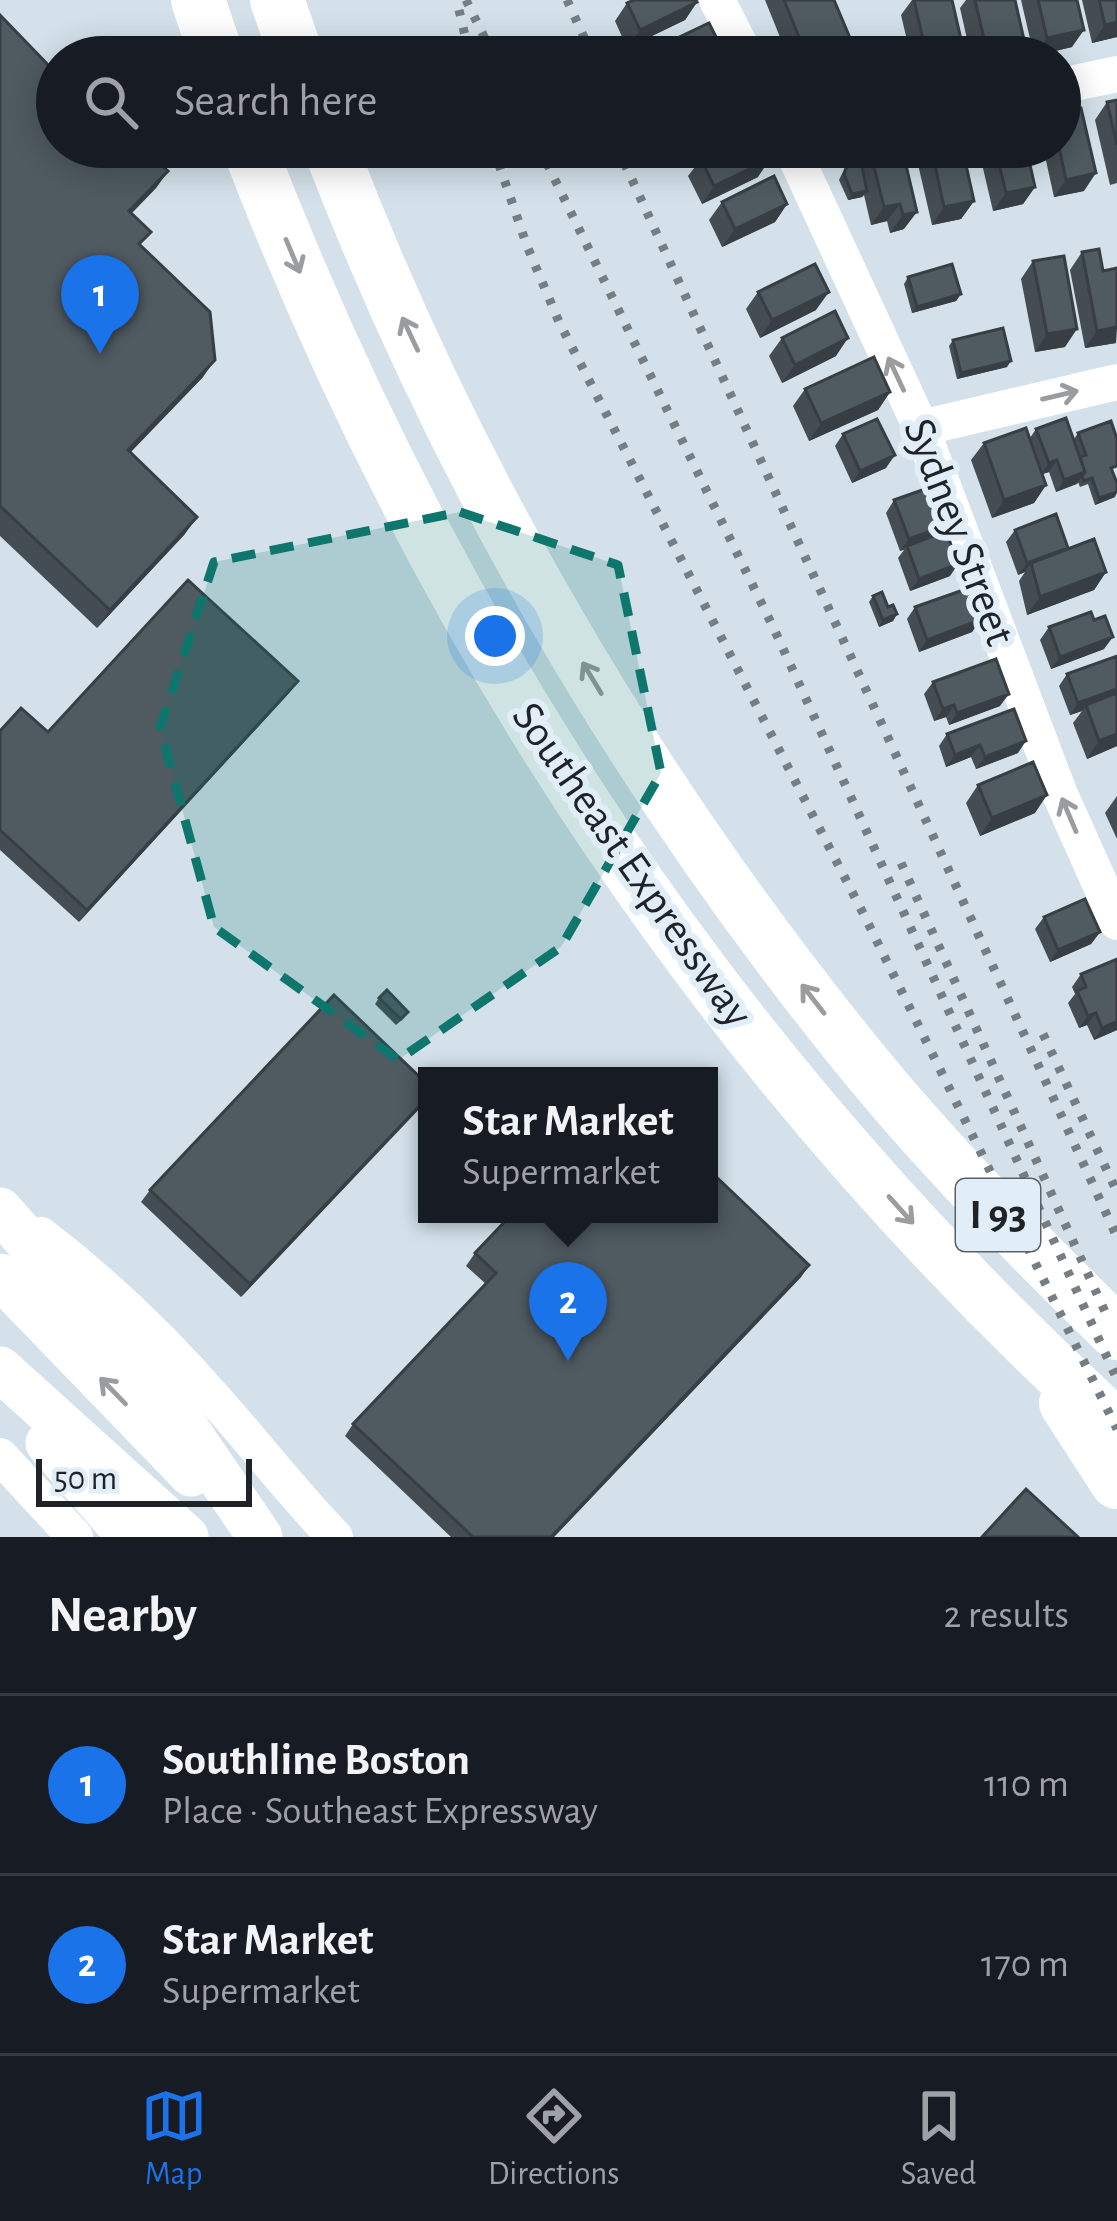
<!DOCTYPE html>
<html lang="en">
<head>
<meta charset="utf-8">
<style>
	body { margin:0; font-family:"Alegreya Sans",sans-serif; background:#20242c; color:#f1f3f6 }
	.scale { position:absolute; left:36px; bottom:30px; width:216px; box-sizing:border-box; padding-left:12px; border:6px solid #1f2327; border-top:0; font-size:33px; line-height:42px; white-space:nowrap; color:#1f2327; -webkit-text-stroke:9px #e1eef7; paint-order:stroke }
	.you { position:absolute; left:495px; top:636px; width:42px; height:42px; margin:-30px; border:9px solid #fff; border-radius:50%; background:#1a73e8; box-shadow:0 0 0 18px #1a73e833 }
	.badge { display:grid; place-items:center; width:78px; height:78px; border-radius:50%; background:#1a73e8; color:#fff; font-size:39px; font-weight:700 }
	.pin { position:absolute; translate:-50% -99px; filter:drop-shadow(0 3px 6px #0008) }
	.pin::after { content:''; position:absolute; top:63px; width:42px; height:36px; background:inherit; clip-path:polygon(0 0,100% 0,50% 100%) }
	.popup { position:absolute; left:418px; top:1067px; width:300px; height:156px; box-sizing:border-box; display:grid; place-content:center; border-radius:0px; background:#171b24; filter:drop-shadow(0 3px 9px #0005); font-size:39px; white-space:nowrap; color:#9ea1a6 }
	.popup b { font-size:45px; color:#f1f3f6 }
	.popup::after { content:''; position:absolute; left:50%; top:100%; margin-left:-24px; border:24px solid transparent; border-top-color:#171b24 }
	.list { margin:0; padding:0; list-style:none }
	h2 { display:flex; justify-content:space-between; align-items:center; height:156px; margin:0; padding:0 48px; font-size:51px }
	h2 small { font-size:39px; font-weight:400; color:#9ea1a6 }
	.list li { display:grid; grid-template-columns:78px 1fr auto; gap:36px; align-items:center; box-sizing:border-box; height:180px; padding:0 48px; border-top:3px solid #363941 }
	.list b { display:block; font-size:45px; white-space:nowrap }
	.list p { margin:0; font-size:39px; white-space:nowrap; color:#9ea1a6 }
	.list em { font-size:39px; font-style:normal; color:#9ea1a6 }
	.icon { flex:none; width:66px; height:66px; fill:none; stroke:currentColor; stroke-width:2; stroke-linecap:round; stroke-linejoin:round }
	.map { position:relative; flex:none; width:1117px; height:1537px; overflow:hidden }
	.search { position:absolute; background:#171b24; box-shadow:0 6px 30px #0003; left:36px; right:36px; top:36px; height:132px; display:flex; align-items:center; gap:30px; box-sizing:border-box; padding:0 42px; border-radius:66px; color:#9ea1a6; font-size:45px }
	.sheet { height:516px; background:#171b24 }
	nav { display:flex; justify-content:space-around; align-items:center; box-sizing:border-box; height:168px; border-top:3px solid #363941; background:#171b24; font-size:33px; color:#9ea1a6 }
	nav a { display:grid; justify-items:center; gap:6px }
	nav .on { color:#1a73e8 }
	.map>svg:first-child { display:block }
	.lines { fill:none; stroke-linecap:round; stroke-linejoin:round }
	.minor { stroke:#fff; stroke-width:36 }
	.major { stroke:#fff; stroke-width:45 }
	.highway { stroke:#fff; stroke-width:54 }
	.rail { stroke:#767e84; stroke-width:9; stroke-dasharray:6 12; stroke-linecap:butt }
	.wall { fill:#444d53 }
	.shaded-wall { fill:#373f44 }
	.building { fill:#4f5a61; stroke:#373f44; stroke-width:3 }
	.oneway { stroke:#9a9c9e }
	.marked { fill:#0f766e; fill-opacity:0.2; stroke:#0f766e; stroke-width:9; stroke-dasharray:24 15; stroke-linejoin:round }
	.labels { text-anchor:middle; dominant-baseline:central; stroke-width:12; stroke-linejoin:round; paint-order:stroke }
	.shield { fill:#e1eef7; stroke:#596065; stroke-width:3 }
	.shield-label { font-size:42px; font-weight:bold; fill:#1f2327 }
	.street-label { font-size:45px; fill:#1f2327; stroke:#e1eef7 }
</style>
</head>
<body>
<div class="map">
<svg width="1117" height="1537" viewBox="0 0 1117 1537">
	<rect width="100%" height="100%" fill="#d4e1ea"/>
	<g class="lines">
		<!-- minor -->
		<path class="minor" d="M 717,0 L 746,57
			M 1060,86 L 1117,74
			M 791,147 L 921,428 L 1059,792 L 1117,922
			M 921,428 L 1117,382
			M 41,1235 C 105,1284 165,1342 218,1403 C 258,1448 293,1494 335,1537
			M 0,1456 L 75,1537"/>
		<!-- major -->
		<path class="major" d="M 0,1210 L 167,1400 L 260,1537
			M 0,1276 L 191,1474
			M 0,1369 L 186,1537
			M 48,1443 L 130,1537"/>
		<!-- highway -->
		<path class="highway" d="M 198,0 L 217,57
			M 277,0 L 297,57
			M 249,147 C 441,645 723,1067 1117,1427
			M 330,147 C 454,471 633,778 851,1048 C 932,1149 1024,1242 1117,1333
			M 1066,1403 L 1117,1482"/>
		<!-- rail -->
		<path class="rail" d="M 466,0 L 494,57
			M 567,0 L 593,57
			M 459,10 L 470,57
			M 493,147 L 527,246 L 559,322 L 864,915 L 1117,1429
			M 539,147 L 774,629 L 1117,1379
			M 617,147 L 1117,1237
			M 901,863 L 1107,1316
			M 1043,1034 L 1117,1192"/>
	</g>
	<!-- wall -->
	<path class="wall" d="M 765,0 L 834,0 L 858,57 L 788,57 Z
		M 912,0 L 952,0 L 965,57 L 911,57 L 901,15 Z
		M 966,0 L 1015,0 L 1015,57 L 971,57 L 960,8 Z
		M 1021,0 L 1077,0 L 1072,47 L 1034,56 Z
		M 1082,0 L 1117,0 L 1117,37 L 1092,43 Z
		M 697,2 L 685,20 L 627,48 L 615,21 L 627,3 Z
		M 0,15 L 57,74 L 168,171 L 156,188 L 132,213 L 141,246 L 203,377 L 130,453 L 197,517 L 184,535 L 97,628 L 0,536 Z
		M 1117,100 L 1117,183 L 1110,185 L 1095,120 L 1107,102 Z
		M 926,147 L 962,147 L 974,201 L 961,219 L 932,225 L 917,160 Z
		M 978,147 L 1026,147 L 1035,187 L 1023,204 L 993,211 Z
		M 1043,147 L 1060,147 L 1084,191 L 1054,197 Z
		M 902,148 L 904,229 L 890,233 L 887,221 L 871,225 L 864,195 L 862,197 L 848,200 L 839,180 L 851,155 L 862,168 L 871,155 Z
		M 701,159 L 758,177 L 702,204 L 688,176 Z
		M 722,202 L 787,204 L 775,222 L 722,247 L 709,220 Z
		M 1082,252 L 1103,271 L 1116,269 L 1117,266 L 1116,343 L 1085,348 L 1070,270 Z
		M 1033,261 L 1065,347 L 1035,352 L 1021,279 Z
		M 908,277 L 961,294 L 956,301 L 912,313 L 904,284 Z
		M 758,292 L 816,310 L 760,338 L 746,309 Z
		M 782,338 L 836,356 L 782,383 L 769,356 Z
		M 953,340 L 1007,367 L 957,379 L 949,346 Z
		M 805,389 L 890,392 L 878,410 L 809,441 L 793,406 Z
		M 1036,429 L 1074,439 L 1078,433 L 1113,472 L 1115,497 L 1095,505 L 1088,484 L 1080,487 L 1078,482 L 1056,492 L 1049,472 L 1042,474 L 1046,485 L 1034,503 L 992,518 L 971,460 L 984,443 L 1030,438 Z
		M 843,434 L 886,468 L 852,483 L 835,446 Z
		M 894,500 L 942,527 L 936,535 L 950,576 L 910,591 L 898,558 L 904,550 L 900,551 L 886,513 Z
		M 1015,530 L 1068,548 L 1106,572 L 1094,590 L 1027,615 L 1019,581 L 1025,572 L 1018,575 L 1006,542 Z
		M 873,596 L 897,614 L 893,621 L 879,627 L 869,602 Z
		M 915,607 L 980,620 L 972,632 L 919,652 L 907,619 Z
		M 1049,627 L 1104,649 L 1051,669 L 1040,640 Z
		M 1067,674 L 1117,746 L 1087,759 L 1073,723 L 1082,711 L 1070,715 L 1059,686 Z
		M 298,681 L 289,693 L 79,922 L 0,850 L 0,731 L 48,732 Z
		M 933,682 L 1000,706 L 949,725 L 946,717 L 934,721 L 924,694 Z
		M 947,734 L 1018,753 L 976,769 L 971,757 L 946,767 L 939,746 Z
		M 978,785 L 1035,813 L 980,836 L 966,803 Z
		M 1117,796 L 1117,839 L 1105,813 Z
		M 1044,917 L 1100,932 L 1091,944 L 1050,962 L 1035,929 Z
		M 1081,974 L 1117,1030 L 1094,1040 L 1087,1025 L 1079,1028 L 1068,1003 L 1075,994 L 1072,987 Z
		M 379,998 L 404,1018 L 396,1025 L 375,1004 Z
		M 425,1103 L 241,1297 L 141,1202 L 150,1190 Z
		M 475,1253 L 809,1265 L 801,1277 L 554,1537 L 451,1537 L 345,1436 L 353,1424 L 486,1284 L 466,1266 Z"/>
	<!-- shaded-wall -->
	<path class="shaded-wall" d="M 697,2 L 685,20 L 627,48 L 640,30 Z
		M 1117,22 L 1117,37 L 1092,43 L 1105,25 Z
		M 1084,30 L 1072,47 L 1034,56 L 1047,38 Z
		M 1025,44 L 1015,57 L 983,57 L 987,52 Z
		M 770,159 L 758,177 L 702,204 L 714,186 Z
		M 168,171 L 156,188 L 117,228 L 129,211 Z
		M 1096,173 L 1084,191 L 1054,197 L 1066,180 Z
		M 1035,187 L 1023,204 L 993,211 L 1006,193 Z
		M 867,191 L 862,197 L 848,200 L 852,194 Z
		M 974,201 L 961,219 L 932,225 L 944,207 Z
		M 787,204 L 775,222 L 722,247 L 735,229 Z
		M 900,204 L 887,221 L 871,225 L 884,207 Z
		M 917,212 L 904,229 L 890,233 L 903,215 Z
		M 829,292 L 816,310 L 760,338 L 772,320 Z
		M 961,294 L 956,301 L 912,313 L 917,307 Z
		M 1117,327 L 1116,343 L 1085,348 L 1097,331 Z
		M 1077,329 L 1065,347 L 1035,352 L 1047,334 Z
		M 848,338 L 836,356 L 782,383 L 795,365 Z
		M 215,360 L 203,377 L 115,468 L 128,450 Z
		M 1011,361 L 1007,367 L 957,379 L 961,373 Z
		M 890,392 L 878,410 L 809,441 L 821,423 Z
		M 895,455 L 886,468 L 852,483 L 860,471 Z
		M 1057,460 L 1049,472 L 1040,475 L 1049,463 Z
		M 1085,472 L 1077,484 L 1056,492 L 1064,480 Z
		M 1046,485 L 1034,503 L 992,518 L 1004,500 Z
		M 1117,492 L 1115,497 L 1095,505 L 1099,498 Z
		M 197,517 L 184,535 L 97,628 L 110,610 Z
		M 942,527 L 933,539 L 907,546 L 900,551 L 909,539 Z
		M 1068,548 L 1031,563 L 1025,572 L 1018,575 L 1027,563 Z
		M 958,564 L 950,576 L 910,591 L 919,579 Z
		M 1106,572 L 1094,590 L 1027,615 L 1040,597 Z
		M 897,614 L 893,621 L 879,627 L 883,620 Z
		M 980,620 L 972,632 L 919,652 L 927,640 Z
		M 1113,637 L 1104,649 L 1051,669 L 1060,657 Z
		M 298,681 L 289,693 L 79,922 L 87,910 Z
		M 1117,689 L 1117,698 L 1086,705 L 1082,711 L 1070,715 L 1078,703 Z
		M 1009,694 L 1000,706 L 949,725 L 957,713 Z
		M 954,705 L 946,717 L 934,721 L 943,709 Z
		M 1117,734 L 1117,746 L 1087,759 L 1099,741 Z
		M 1026,741 L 1018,753 L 976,769 L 985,757 Z
		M 980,745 L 971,757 L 946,767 L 955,755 Z
		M 1047,795 L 1035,813 L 980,836 L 992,818 Z
		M 1100,932 L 1091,944 L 1050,962 L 1058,950 Z
		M 1096,1013 L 1087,1025 L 1079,1028 L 1088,1016 Z
		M 1117,1021 L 1117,1030 L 1094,1040 L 1102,1028 Z
		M 427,1098 L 427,1100 L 241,1297 L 250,1284 Z
		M 809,1265 L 801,1277 L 554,1537 L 551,1537 Z"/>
	<!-- building -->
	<path class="building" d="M 634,0 L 696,0 L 697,2 L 640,30 L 627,3 Z
		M 784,0 L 834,0 L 858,57 L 807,57 Z
		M 914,0 L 952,0 L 965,57 L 927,57 Z
		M 975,0 L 1015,0 L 1025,44 L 987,52 Z
		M 1038,0 L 1077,0 L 1084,30 L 1047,38 Z
		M 1099,0 L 1117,0 L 1117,22 L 1105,25 Z
		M 0,15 L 57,74 L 57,147 L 141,147 L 168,171 L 129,211 L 151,232 L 139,244 L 210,312 L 215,360 L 128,450 L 197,517 L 110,610 L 0,506 Z
		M 709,23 L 723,51 L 709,57 L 652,57 L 650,51 Z
		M 1117,100 L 1117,145 L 1107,102 Z
		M 1081,108 L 1096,173 L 1066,180 L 1059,147 L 1060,113 Z
		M 725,147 L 764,147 L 770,159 L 714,186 L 701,159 Z
		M 931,147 L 962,147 L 974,201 L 944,207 Z
		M 995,147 L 1026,147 L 1035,187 L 1006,193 Z
		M 902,148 L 917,212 L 903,215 L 900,204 L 884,207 L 871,155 Z
		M 859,153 L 867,191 L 852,194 L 844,174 L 851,155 Z
		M 774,176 L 787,204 L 735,229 L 722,202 Z
		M 1099,249 L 1103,271 L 1117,268 L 1117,327 L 1097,331 L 1082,252 Z
		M 1064,256 L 1077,329 L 1047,334 L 1033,261 Z
		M 815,264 L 829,292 L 772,320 L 758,292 Z
		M 952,264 L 961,294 L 917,307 L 908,277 Z
		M 835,311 L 848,338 L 795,365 L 782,338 Z
		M 1003,328 L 1011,361 L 961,373 L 953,340 Z
		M 874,357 L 890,392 L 821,423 L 805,389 Z
		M 1066,418 L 1085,472 L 1064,480 L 1057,460 L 1049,463 L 1036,429 Z
		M 877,419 L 895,455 L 860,471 L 843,434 Z
		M 1111,421 L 1117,439 L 1117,466 L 1111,468 L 1117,483 L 1117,492 L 1099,498 L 1092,478 L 1084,481 L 1082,476 L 1085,472 L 1080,457 L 1086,455 L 1078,433 Z
		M 1026,428 L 1046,485 L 1004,500 L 984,443 Z
		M 928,488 L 942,527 L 909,539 L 894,500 Z
		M 1056,514 L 1068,548 L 1027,563 L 1015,530 Z
		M 946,531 L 958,564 L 919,579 L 907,546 Z
		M 1094,539 L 1106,572 L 1040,597 L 1031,563 Z
		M 188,580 L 298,681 L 87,910 L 0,830 L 0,731 L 21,708 L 48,732 Z
		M 969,588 L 980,620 L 927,640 L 915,607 Z
		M 882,592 L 888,607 L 893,605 L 897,614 L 883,620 L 873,596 Z
		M 1091,612 L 1094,620 L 1105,616 L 1113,637 L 1060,657 L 1049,627 Z
		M 1117,656 L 1117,689 L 1078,703 L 1067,674 Z
		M 996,659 L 1009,694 L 957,713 L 954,705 L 943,709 L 933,682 Z
		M 1117,693 L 1117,734 L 1099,741 L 1086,705 Z
		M 1014,709 L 1026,741 L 985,757 L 980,745 L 955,755 L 947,734 Z
		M 1033,762 L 1047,795 L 992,818 L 978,785 Z
		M 1085,899 L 1100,932 L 1058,950 L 1044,917 Z
		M 1117,959 L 1117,1021 L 1102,1028 L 1096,1013 L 1088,1016 L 1077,991 L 1086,987 L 1081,974 Z
		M 387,990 L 408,1012 L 401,1019 L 379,998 Z
		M 334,995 L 427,1084 L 427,1098 L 250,1284 L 150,1190 Z
		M 709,1170 L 809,1265 L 551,1537 L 473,1537 L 353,1424 L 496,1273 L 475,1253 L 512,1214 L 709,1214 Z
		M 1026,1489 L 1078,1537 L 982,1537 Z"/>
	<!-- one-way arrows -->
	<defs><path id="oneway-shaft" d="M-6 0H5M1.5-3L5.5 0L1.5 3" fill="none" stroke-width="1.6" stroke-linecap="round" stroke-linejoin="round" transform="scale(3)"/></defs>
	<g class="oneway">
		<use href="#oneway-shaft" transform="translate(293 256) rotate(67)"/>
		<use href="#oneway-shaft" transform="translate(410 334) rotate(-115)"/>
		<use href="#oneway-shaft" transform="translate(896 374) rotate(-115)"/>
		<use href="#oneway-shaft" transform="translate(1060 395) rotate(-13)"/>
		<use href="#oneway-shaft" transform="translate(592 678) rotate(-121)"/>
		<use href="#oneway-shaft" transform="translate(1069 815) rotate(-113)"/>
		<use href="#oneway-shaft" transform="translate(813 999) rotate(-128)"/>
		<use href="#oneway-shaft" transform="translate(901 1210) rotate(48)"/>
		<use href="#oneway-shaft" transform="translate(113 1391) rotate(-134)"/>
	</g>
	<!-- marked area -->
	<path class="marked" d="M 460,512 L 618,565 L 661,773 L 561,947 L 398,1060 L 214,927 L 160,728 L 214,562 Z"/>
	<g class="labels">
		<!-- shield labels -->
		<rect class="shield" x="956" y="1179" width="84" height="72" rx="9"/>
		<g class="shield-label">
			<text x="998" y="1215">I 93</text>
		</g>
		<!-- street labels -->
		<g class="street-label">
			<text transform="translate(959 532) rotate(69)">Sydney Street</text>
			<text transform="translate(632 865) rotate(55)">Southeast Expressway</text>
		</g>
	</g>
</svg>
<div class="scale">50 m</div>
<div class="you"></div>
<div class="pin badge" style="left:100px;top:354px">1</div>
<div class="pin badge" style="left:568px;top:1361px">2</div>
<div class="popup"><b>Star Market</b>Supermarket</div>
<div class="search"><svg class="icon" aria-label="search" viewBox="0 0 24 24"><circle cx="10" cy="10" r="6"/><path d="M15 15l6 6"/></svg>Search here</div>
</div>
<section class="sheet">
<h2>Nearby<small>2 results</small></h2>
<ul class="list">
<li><span class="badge">1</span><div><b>Southline Boston</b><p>Place · Southeast Expressway</p></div><em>110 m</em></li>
<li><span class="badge">2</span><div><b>Star Market</b><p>Supermarket</p></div><em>170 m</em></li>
</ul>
</section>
<nav>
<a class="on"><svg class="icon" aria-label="map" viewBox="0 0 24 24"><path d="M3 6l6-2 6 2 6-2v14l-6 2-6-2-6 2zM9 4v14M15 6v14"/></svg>Map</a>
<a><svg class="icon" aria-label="directions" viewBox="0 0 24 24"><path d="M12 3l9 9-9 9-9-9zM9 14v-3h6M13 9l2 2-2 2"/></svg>Directions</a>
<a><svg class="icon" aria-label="saved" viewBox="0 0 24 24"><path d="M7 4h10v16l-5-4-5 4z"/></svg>Saved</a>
</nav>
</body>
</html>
